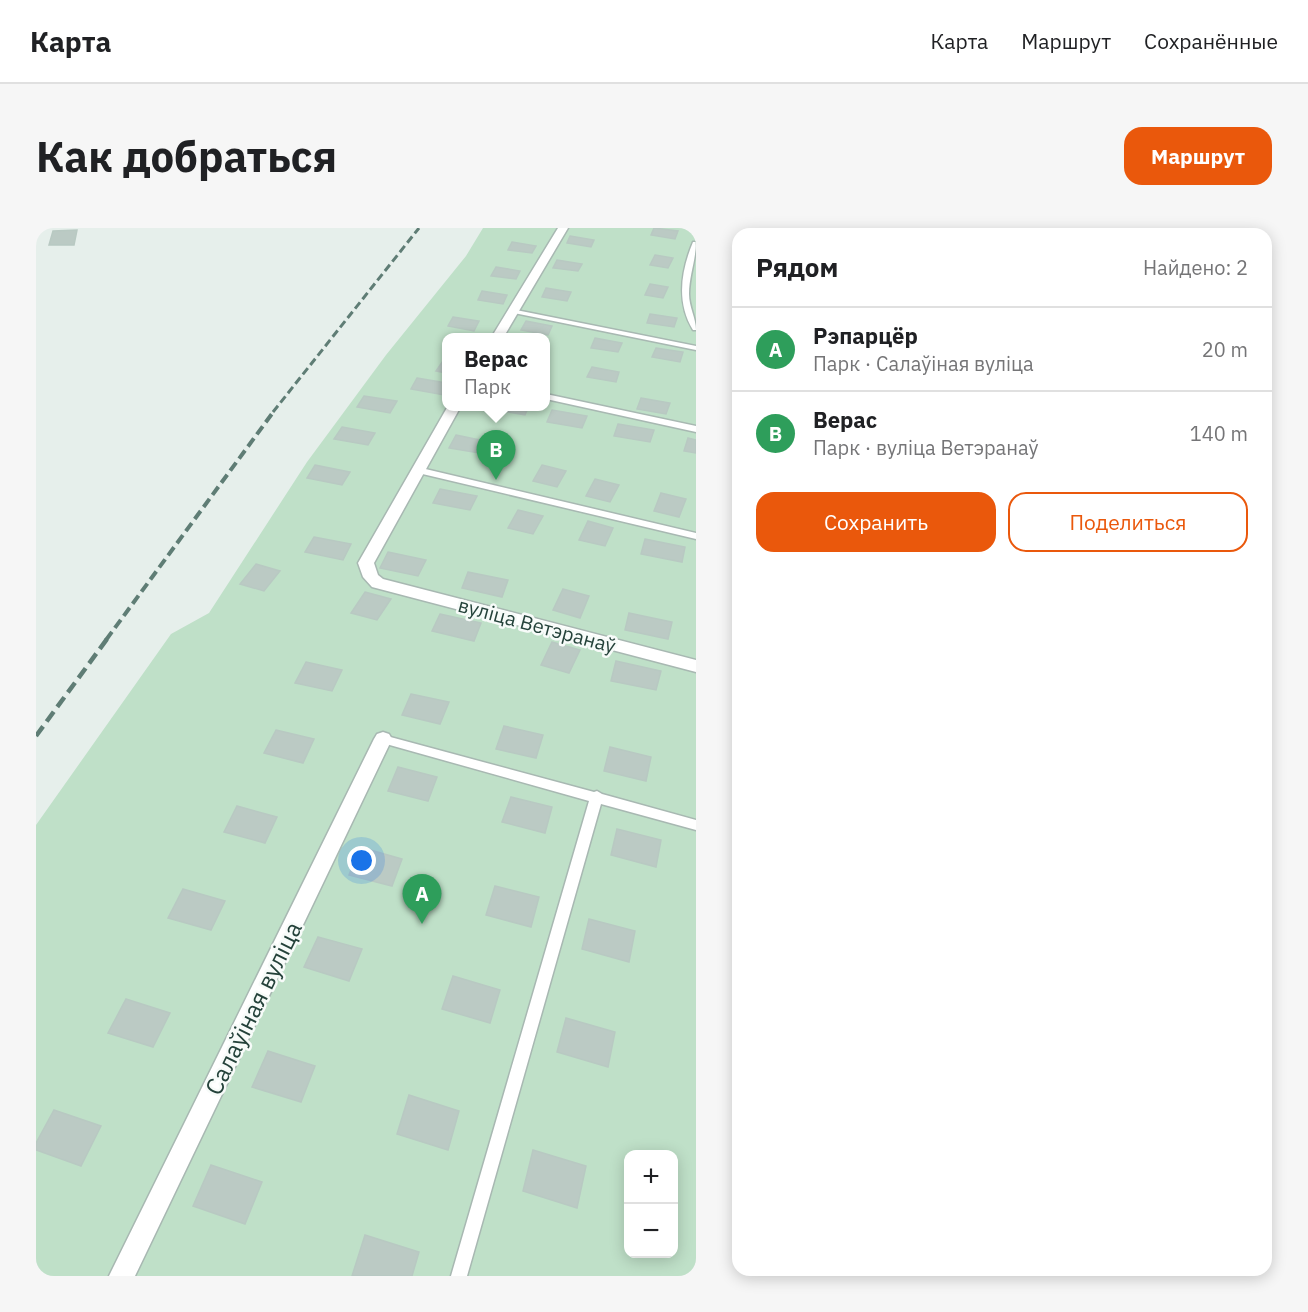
<!DOCTYPE html>
<html lang="ru">
<head>
<meta charset="utf-8">
<style>
	body { margin:0; font-family:"IBM Plex Sans",sans-serif; background:#f6f6f6; color:#202124 }
	.controls { position:absolute; right:18px; bottom:18px; display:grid; overflow:hidden; border-radius:12px; box-shadow:0 3px 15px #0003 }
	.controls button { width:54px; height:54px; display:grid; place-items:center; padding:0; border:0; border-bottom:2px solid #e0e0e0; background:#fff; color:#202124; font:30px sans-serif }
	.you { position:absolute; left:326px; top:633px; width:21px; height:21px; margin:-15px; border:4px solid #fff; border-radius:50%; background:#1a73e8; box-shadow:0 0 0 9px #1a73e833 }
	.badge { display:grid; place-items:center; width:39px; height:39px; border-radius:50%; background:#ea580c; color:#fff; font-size:20px; font-weight:700 }
	.pin { position:absolute; translate:-50% -50px; filter:drop-shadow(0 2px 3px #0008) }
	.pin::after { content:''; position:absolute; top:32px; width:21px; height:18px; background:inherit; clip-path:polygon(0 0,100% 0,50% 100%) }
	.popup { position:absolute; left:406px; top:105px; width:108px; height:78px; box-sizing:border-box; display:grid; place-content:center; border-radius:12px; background:#fff; filter:drop-shadow(0 2px 4px #0005); font-size:20px; white-space:nowrap; color:#757577 }
	.popup b { font-size:22px; color:#202124 }
	.popup::after { content:''; position:absolute; left:50%; top:100%; margin-left:-12px; border:12px solid transparent; border-top-color:#fff }
	.list { margin:0; padding:0; list-style:none }
	h2 { display:flex; justify-content:space-between; align-items:center; height:78px; margin:0; padding:0 24px; font-size:26px }
	h2 small { font-size:20px; font-weight:400; color:#757577 }
	.list li { display:grid; grid-template-columns:39px 1fr auto; gap:18px; align-items:center; box-sizing:border-box; height:84px; padding:0 24px; border-top:2px solid #e0e0e0 }
	.list b { display:block; font-size:22px; white-space:nowrap }
	.list p { margin:0; font-size:20px; white-space:nowrap; color:#757577 }
	.list em { font-size:20px; font-style:normal; color:#757577 }
	.actions { display:flex; gap:12px; padding:18px 24px }
	.actions a { flex:1; padding:14px 0; border:2px solid #ea580c; border-radius:18px; text-align:center; font-size:21px; color:#ea580c }
	.actions .main { background:#ea580c; color:#fff }
	.map { position:relative; flex:none; width:660px; height:1048px; overflow:hidden; border-radius:18px }
	header { display:flex; align-items:center; gap:36px; box-sizing:border-box; height:84px; padding:0 30px; background:#fff; border-bottom:2px solid #e0e0e0 }
	header strong { font-size:28px }
	nav { display:flex; gap:33px; margin-inline-start:auto; font-size:21px }
	.intro { display:flex; align-items:center; justify-content:space-between; box-sizing:border-box; height:144px; padding:0 36px }
	h1 { margin:0; font-size:42px }
	.button { padding:15px 27px; border-radius:18px; background:#ea580c; color:#fff; font-size:21px; font-weight:700 }
	main { display:flex; gap:36px; padding:0 36px }
	aside { flex:1; background:#fff; border-radius:18px; box-shadow:0 3px 15px #0003 }
	.map>svg:first-child { display:block }
	.green { fill:#bfe0c8; fill-rule:evenodd }
	.building { fill:#bbcac4; stroke:#b8c9c2; stroke-width:1.5 }
	.lines { fill:none; stroke-linecap:round; stroke-linejoin:round }
	.service-casing { stroke:#a8b8b2; stroke-width:3 }
	.minor-casing { stroke:#a8b8b2; stroke-width:3 }
	.service { fill:#fff; fill-rule:evenodd }
	.minor { fill:#fff; fill-rule:evenodd }
	.rail-far2 { stroke:#5f7d75; stroke-width:3; stroke-dasharray:8 4; stroke-linecap:butt }
	.rail-far1 { stroke:#5f7d75; stroke-width:4; stroke-dasharray:10 5; stroke-linecap:butt }
	.rail { stroke:#5f7d75; stroke-width:4.5; stroke-dasharray:12 6; stroke-linecap:butt }
	.labels { text-anchor:middle; dominant-baseline:central; stroke-width:5; stroke-linejoin:round; paint-order:stroke }
	.street-label { font-size:20px; fill:#24423a; stroke:#f7fbf9 }
	.near-street-label { font-size:24px; fill:#24423a; stroke:#f7fbf9 }
</style>
</head>
<body>
<header>
<strong>Карта</strong>
<nav><a>Карта</a><a>Маршрут</a><a>Сохранённые</a></nav>
</header>
<div class="intro"><h1>Как добраться</h1><a class="button">Маршрут</a></div>
<main>
<div class="map">
<svg width="660" height="1048" viewBox="0 0 660 1048">
	<rect width="100%" height="100%" fill="#e6efeb"/>
	<!-- green -->
	<path class="green" d="M 447,0 L 660,0 L 660,1048 L 0,1048 L 0,597 L 135,406 L 173,385 L 271,234 L 350,127 L 430,28 ZM 410,110 L 510,110 L 510,178 L 410,178 ZM 592,926 L 638,926 L 638,1026 L 592,1026 Z"/>
	<!-- building -->
	<path class="building" d="M 618,0 L 642,3 L 639,11 L 615,7 Z
		M 41,2 L 38,17 L 13,17 L 17,3 Z
		M 534,8 L 558,12 L 555,19 L 531,15 Z
		M 476,14 L 500,18 L 496,25 L 472,22 Z
		M 619,27 L 637,30 L 632,40 L 614,37 Z
		M 521,32 L 546,36 L 542,43 L 517,40 Z
		M 460,39 L 484,43 L 480,51 L 455,48 Z
		M 614,56 L 632,59 L 627,70 L 609,67 Z
		M 510,60 L 535,64 L 531,73 L 506,69 Z
		M 446,63 L 471,67 L 467,76 L 442,72 Z
		M 614,86 L 641,90 L 638,99 L 611,95 Z
		M 417,89 L 443,93 L 438,103 L 412,98 Z
		M 490,93 L 516,98 L 512,107 L 485,102 Z
		M 559,110 L 586,115 L 582,124 L 555,120 Z
		M 620,120 L 647,124 L 644,134 L 616,129 Z
		M 409,130 L 410,145 L 400,143 Z
		M 556,139 L 583,144 L 580,154 L 551,149 Z
		M 381,150 L 410,155 L 410,162 L 408,167 L 375,161 Z
		M 328,168 L 361,173 L 354,185 L 321,179 Z
		M 605,170 L 634,175 L 630,186 L 601,181 Z
		M 457,178 L 493,178 L 489,187 L 455,181 Z
		M 516,182 L 551,188 L 546,200 L 511,194 Z
		M 582,196 L 618,202 L 614,214 L 578,208 Z
		M 306,199 L 339,205 L 332,217 L 298,211 Z
		M 420,207 L 454,214 L 449,226 L 413,220 Z
		M 652,210 L 660,212 L 660,225 L 648,223 Z
		M 279,237 L 314,244 L 306,257 L 271,250 Z
		M 506,237 L 530,243 L 521,259 L 497,253 Z
		M 559,251 L 583,257 L 574,274 L 550,268 Z
		M 404,261 L 441,268 L 434,282 L 397,275 Z
		M 625,265 L 650,271 L 643,289 L 618,283 Z
		M 482,282 L 507,288 L 497,306 L 472,300 Z
		M 552,293 L 577,300 L 569,318 L 543,312 Z
		M 278,309 L 315,316 L 307,332 L 269,324 Z
		M 609,311 L 649,319 L 646,334 L 605,326 Z
		M 352,324 L 390,332 L 382,348 L 344,340 Z
		M 220,336 L 244,343 L 228,363 L 204,356 Z
		M 432,344 L 472,352 L 466,369 L 426,360 Z
		M 527,361 L 553,368 L 544,390 L 517,382 Z
		M 329,364 L 355,371 L 341,392 L 315,385 Z
		M 593,385 L 636,394 L 632,411 L 589,402 Z
		M 404,386 L 445,395 L 438,413 L 396,403 Z
		M 516,414 L 544,422 L 533,445 L 505,437 Z
		M 580,433 L 625,443 L 620,462 L 575,453 Z
		M 270,434 L 306,442 L 296,463 L 259,455 Z
		M 375,466 L 413,474 L 404,496 L 366,487 Z
		M 468,498 L 507,507 L 500,530 L 460,521 Z
		M 240,502 L 278,511 L 267,535 L 228,525 Z
		M 574,519 L 615,529 L 610,553 L 568,543 Z
		M 362,539 L 401,549 L 392,573 L 352,563 Z
		M 475,569 L 516,579 L 509,605 L 466,594 Z
		M 201,578 L 241,589 L 229,615 L 188,604 Z
		M 581,601 L 625,612 L 620,639 L 575,627 Z
		M 324,619 L 366,631 L 356,658 L 313,647 Z
		M 459,658 L 503,669 L 495,699 L 450,687 Z
		M 147,661 L 189,673 L 175,702 L 132,690 Z
		M 553,691 L 599,703 L 593,734 L 546,721 Z
		M 282,709 L 326,721 L 313,753 L 268,739 Z
		M 417,748 L 464,762 L 454,795 L 406,781 Z
		M 90,771 L 134,785 L 117,819 L 72,805 Z
		M 530,790 L 579,804 L 572,839 L 521,824 Z
		M 232,823 L 279,838 L 265,874 L 216,859 Z
		M 373,867 L 423,883 L 412,922 L 361,906 Z
		M 18,882 L 65,898 L 45,938 L 0,922 L 0,915 Z
		M 497,922 L 550,938 L 541,980 L 487,963 Z
		M 175,937 L 226,954 L 209,996 L 157,978 Z
		M 329,1007 L 383,1024 L 376,1048 L 316,1048 Z"/>
	<g class="lines">
		<!-- service casing -->
		<g class="service-casing">
			<path id="service" d="M 657,14 L 660,14 C 660,32 653,48 653,66 C 653,79 660,90 660,102 L 657,102 C 640,74 645,43 657,14 Z
				M 475,81 L 660,118 L 660,122 L 478,85 L 474,83 Z
				M 510,166 L 660,198 L 660,204 L 510,171 Z
				M 381,239 L 660,305 L 660,311 L 378,244 L 376,242 Z
				M 347,507 L 558,564 L 561,563 L 566,566 L 660,592 L 660,602 L 565,576 L 431,1048 L 415,1048 L 553,573 L 343,514 L 341,511 Z"/>
		</g>
		<!-- minor casing -->
		<g class="minor-casing">
			<path id="minor" d="M 522,0 L 532,0 L 467,110 L 455,110 Z
				M 412,178 L 425,178 L 338,335 L 342,347 L 347,351 L 660,432 L 660,444 L 336,359 L 327,349 L 322,335 Z
				M 347,504 L 353,506 L 356,511 L 99,1048 L 73,1048 L 338,511 L 341,506 Z"/>
		</g>
		<!-- service -->
		<use href="#service" class="service"/>
		<!-- minor -->
		<use href="#minor" class="minor"/>
		<!-- rail-far2 -->
		<path class="rail-far2" d="M 237,184 L 383,0"/>
		<!-- rail-far1 -->
		<path class="rail-far1" d="M 70,412 L 238,183"/>
		<!-- rail -->
		<path class="rail" d="M 0,508 L 71,411"/>
	</g>
	<g class="labels">
		<!-- street labels -->
		<g class="street-label">
			<text transform="translate(501 397) rotate(15)">вуліца Ветэранаў</text>
		</g>
		<!-- near-street labels -->
		<g class="near-street-label">
			<text transform="translate(217 780) rotate(-64)">Салаўіная вуліца</text>
		</g>
	</g>
</svg>
<div class="controls">
<button>+</button>
<button>−</button>
</div>
<div class="you"></div>
<div class="pin badge" style="left:386px;top:696px;background:#2e9e5b">A</div>
<div class="pin badge" style="left:460px;top:252px;background:#2e9e5b">B</div>
<div class="popup"><b>Верас</b>Парк</div>
</div>
<aside>
<h2>Рядом<small>Найдено: 2</small></h2>
<ul class="list">
<li><span class="badge" style="background:#2e9e5b">A</span><div><b>Рэпарцёр</b><p>Парк · Салаўіная вуліца</p></div><em>20 m</em></li>
<li><span class="badge" style="background:#2e9e5b">B</span><div><b>Верас</b><p>Парк · вуліца Ветэранаў</p></div><em>140 m</em></li>
</ul>
<div class="actions"><a class="main">Сохранить</a><a>Поделиться</a></div>
</aside>
</main>
</body>
</html>
